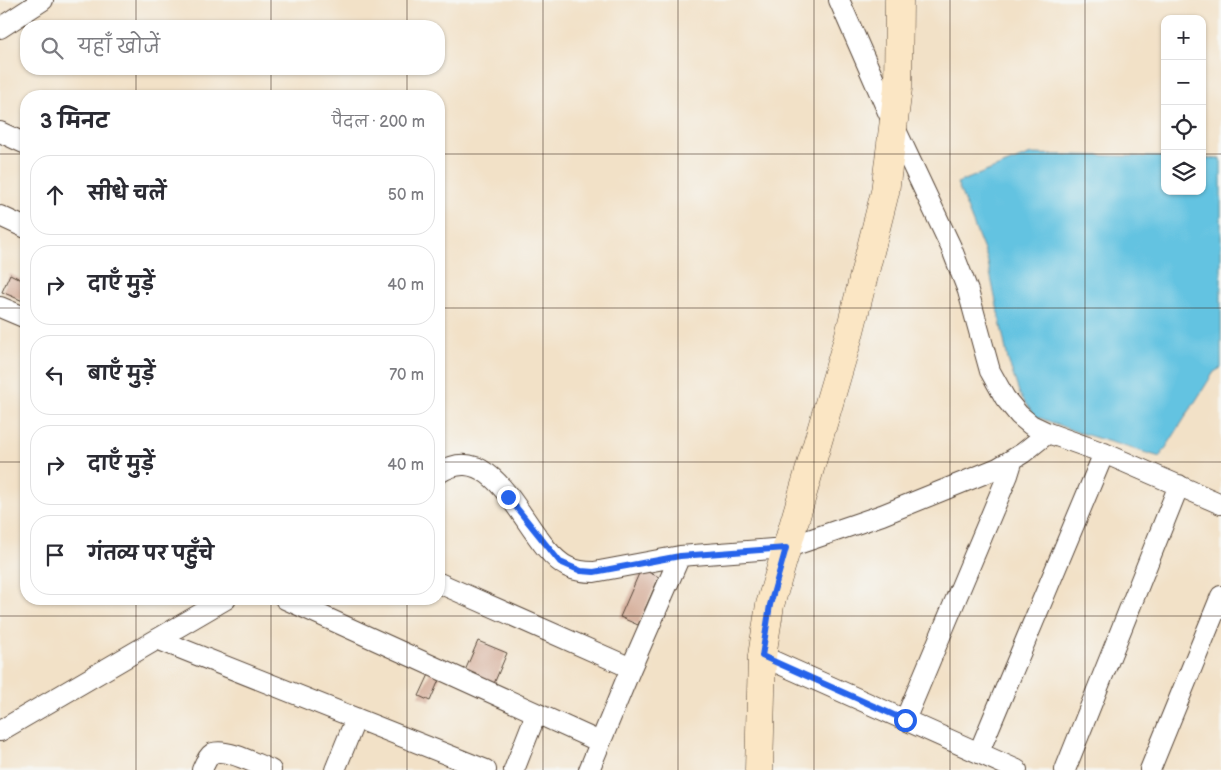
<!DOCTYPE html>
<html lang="hi">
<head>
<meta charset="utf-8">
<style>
	body { margin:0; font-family:"Balsamiq Sans","Playpen Sans Deva",sans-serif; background:#f7f7f7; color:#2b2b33 }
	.controls { position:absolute; right:15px; top:15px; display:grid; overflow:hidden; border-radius:10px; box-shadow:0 1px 4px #0004 }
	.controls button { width:45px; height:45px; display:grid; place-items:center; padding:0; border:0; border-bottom:1px solid #e1e1e2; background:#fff; color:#2b2b33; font:25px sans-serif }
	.stop { position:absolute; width:15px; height:15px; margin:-11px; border:4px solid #2563eb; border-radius:50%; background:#fff }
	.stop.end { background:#2563eb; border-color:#fff; box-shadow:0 1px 5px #0008 }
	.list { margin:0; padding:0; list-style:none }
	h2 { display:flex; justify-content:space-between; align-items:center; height:65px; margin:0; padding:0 20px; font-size:21px }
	h2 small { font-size:16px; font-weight:400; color:#7c7c81 }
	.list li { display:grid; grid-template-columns:32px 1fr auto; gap:15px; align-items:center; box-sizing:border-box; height:80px; margin:0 10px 10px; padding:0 10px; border:1px solid #e1e1e2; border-radius:20px }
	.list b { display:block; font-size:19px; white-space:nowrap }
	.list em { font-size:16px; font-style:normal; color:#7c7c81 }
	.icon { flex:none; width:28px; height:28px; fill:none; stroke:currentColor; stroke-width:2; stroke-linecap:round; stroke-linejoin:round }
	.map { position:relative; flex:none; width:1221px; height:770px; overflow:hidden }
	.search { position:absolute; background:#fff; box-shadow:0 1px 4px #0004; left:20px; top:20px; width:425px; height:55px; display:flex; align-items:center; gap:12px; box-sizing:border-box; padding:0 18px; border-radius:20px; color:#7c7c81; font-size:19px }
	.panel { position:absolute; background:#fff; box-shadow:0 1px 4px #0004; left:20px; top:90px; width:425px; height:515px; border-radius:20px }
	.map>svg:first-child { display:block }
	.water { fill:#63c3e1; stroke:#4f7680 }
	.building { fill:#d1a48e }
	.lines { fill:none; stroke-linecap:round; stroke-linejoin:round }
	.street-casing { stroke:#564537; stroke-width:22 }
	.secondary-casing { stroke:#564537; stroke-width:29 }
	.street { stroke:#fff; stroke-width:20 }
	.secondary { stroke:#fbe6c4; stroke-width:28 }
	.route { stroke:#2563eb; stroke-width:6 }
	.grid { fill:none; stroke:#3b2a1e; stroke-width:1; stroke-opacity:0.55 }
</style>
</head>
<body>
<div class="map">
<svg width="1221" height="770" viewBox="0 0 1221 770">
	<rect width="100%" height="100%" fill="#f6f6f2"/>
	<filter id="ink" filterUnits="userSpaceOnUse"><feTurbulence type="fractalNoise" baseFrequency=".02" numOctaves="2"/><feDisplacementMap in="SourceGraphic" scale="10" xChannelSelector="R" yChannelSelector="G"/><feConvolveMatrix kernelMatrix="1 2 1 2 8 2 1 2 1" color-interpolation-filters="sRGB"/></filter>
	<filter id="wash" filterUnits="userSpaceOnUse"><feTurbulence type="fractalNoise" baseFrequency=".0096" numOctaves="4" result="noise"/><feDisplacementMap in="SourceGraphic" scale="20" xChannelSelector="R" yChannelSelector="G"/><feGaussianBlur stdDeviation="1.12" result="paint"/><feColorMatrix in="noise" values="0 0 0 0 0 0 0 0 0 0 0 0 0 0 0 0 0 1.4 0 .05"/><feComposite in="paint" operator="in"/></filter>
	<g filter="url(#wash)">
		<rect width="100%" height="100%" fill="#f2e1c7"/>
		<!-- water -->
		<path class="water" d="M 1031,154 L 1165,157 L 1165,191 L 1202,191 L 1202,158 L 1221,159 L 1221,368 L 1214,372 L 1160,457 L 1074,431 L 1035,416 L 1020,395 L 1008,360 L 987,258 L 957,183 Z"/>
		<g id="blocks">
			<!-- building -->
			<path class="building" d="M 10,274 L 26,282 L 26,294 L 23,301 L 2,292 Z
				M 641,569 L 659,577 L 638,625 L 620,617 Z
				M 478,641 L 507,653 L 493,686 L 464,673 Z
				M 432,668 L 442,673 L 430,701 L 419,696 Z"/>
		</g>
	</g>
	<g filter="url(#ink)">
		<use href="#blocks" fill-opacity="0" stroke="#564537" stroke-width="1"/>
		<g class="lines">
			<!-- street casing -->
			<g class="street-casing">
				<path id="street" d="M 839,0 L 895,128 L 951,247 L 968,291 L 990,371 L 1005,398 L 1019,415 L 1031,425 L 1048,433 L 1104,453 L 1221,504
					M 0,28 L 43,0
					M 0,132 L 26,144
					M 0,216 L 26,228
					M 0,307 L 26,318
					M 439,473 C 499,434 526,547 568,567 C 576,571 585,572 594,572 L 680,556 L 786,548 L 882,515 L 998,468 L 1023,453 L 1048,433
					M 439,583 L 631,668
					M 285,599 L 600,742
					M 157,639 L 486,770
					M 762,656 L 1017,770
					M 905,720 L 1008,475 L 1013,459
					M 0,731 L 226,599
					M 979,752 L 1104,453
					M 202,770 C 204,765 208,756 213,753 C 227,748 258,765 271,770
					M 335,770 L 356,718
					M 514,770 L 536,714
					M 589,770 L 631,668 L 680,556
					M 1065,770 L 1179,485
					M 1150,770 L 1221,596"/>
			</g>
			<!-- secondary casing -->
			<g class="secondary-casing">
				<path id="secondary" d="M 759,770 L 762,656 L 770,605 L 849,335 L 885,192 L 898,88 L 899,0"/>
			</g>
			<!-- street -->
			<use href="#street" class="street"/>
			<!-- secondary -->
			<use href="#secondary" class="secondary"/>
		</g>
	</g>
	<g class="lines" filter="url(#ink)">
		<!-- route -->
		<path class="route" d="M 508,497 L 560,562 L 581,571 L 594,572 L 680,556 L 786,548 L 770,605 L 762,656 L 905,720"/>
	</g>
	<!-- grid -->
	<path class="grid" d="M 136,0 L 136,26M 271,0 L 271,26M 407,0 L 407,26M 543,0 L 543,770M 678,0 L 678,770M 814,0 L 814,770M 950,0 L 950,770M 1085,0 L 1085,770M 136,69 L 136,96M 271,69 L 271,96M 407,69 L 407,96M 0,154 L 26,154M 439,154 L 1165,154M 1202,154 L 1221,154M 0,308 L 26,308M 439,308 L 1221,308M 0,462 L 26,462M 439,462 L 1221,462M 136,599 L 136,770M 271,599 L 271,770M 407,599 L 407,770M 0,616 L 1221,616"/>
</svg>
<div class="controls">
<button>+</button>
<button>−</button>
<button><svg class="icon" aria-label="locate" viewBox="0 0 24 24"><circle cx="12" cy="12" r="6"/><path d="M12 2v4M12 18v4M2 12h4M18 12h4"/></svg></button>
<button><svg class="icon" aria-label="layers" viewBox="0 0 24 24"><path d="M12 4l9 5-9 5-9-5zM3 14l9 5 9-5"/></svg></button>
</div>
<div class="stop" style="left:905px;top:720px"></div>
<div class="stop end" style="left:508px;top:497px"></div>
<div class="search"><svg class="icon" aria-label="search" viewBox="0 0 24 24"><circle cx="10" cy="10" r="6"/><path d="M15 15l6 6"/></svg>यहाँ खोजें</div>
<section class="panel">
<h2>3 मिनट<small>पैदल · 200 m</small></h2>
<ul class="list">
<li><svg class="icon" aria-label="ahead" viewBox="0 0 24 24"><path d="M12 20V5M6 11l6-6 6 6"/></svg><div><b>सीधे चलें</b></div><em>50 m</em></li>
<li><svg class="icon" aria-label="right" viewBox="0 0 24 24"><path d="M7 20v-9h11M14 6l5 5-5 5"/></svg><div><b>दाएँ मुड़ें</b></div><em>40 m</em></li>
<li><svg class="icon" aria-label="left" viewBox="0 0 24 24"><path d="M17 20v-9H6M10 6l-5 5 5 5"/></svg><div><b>बाएँ मुड़ें</b></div><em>70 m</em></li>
<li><svg class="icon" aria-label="right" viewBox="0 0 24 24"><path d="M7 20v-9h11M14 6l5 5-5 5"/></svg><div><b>दाएँ मुड़ें</b></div><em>40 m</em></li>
<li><svg class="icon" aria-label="arrive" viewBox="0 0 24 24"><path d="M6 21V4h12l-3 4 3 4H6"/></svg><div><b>गंतव्य पर पहुँचे</b></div></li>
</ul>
</section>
</div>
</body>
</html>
